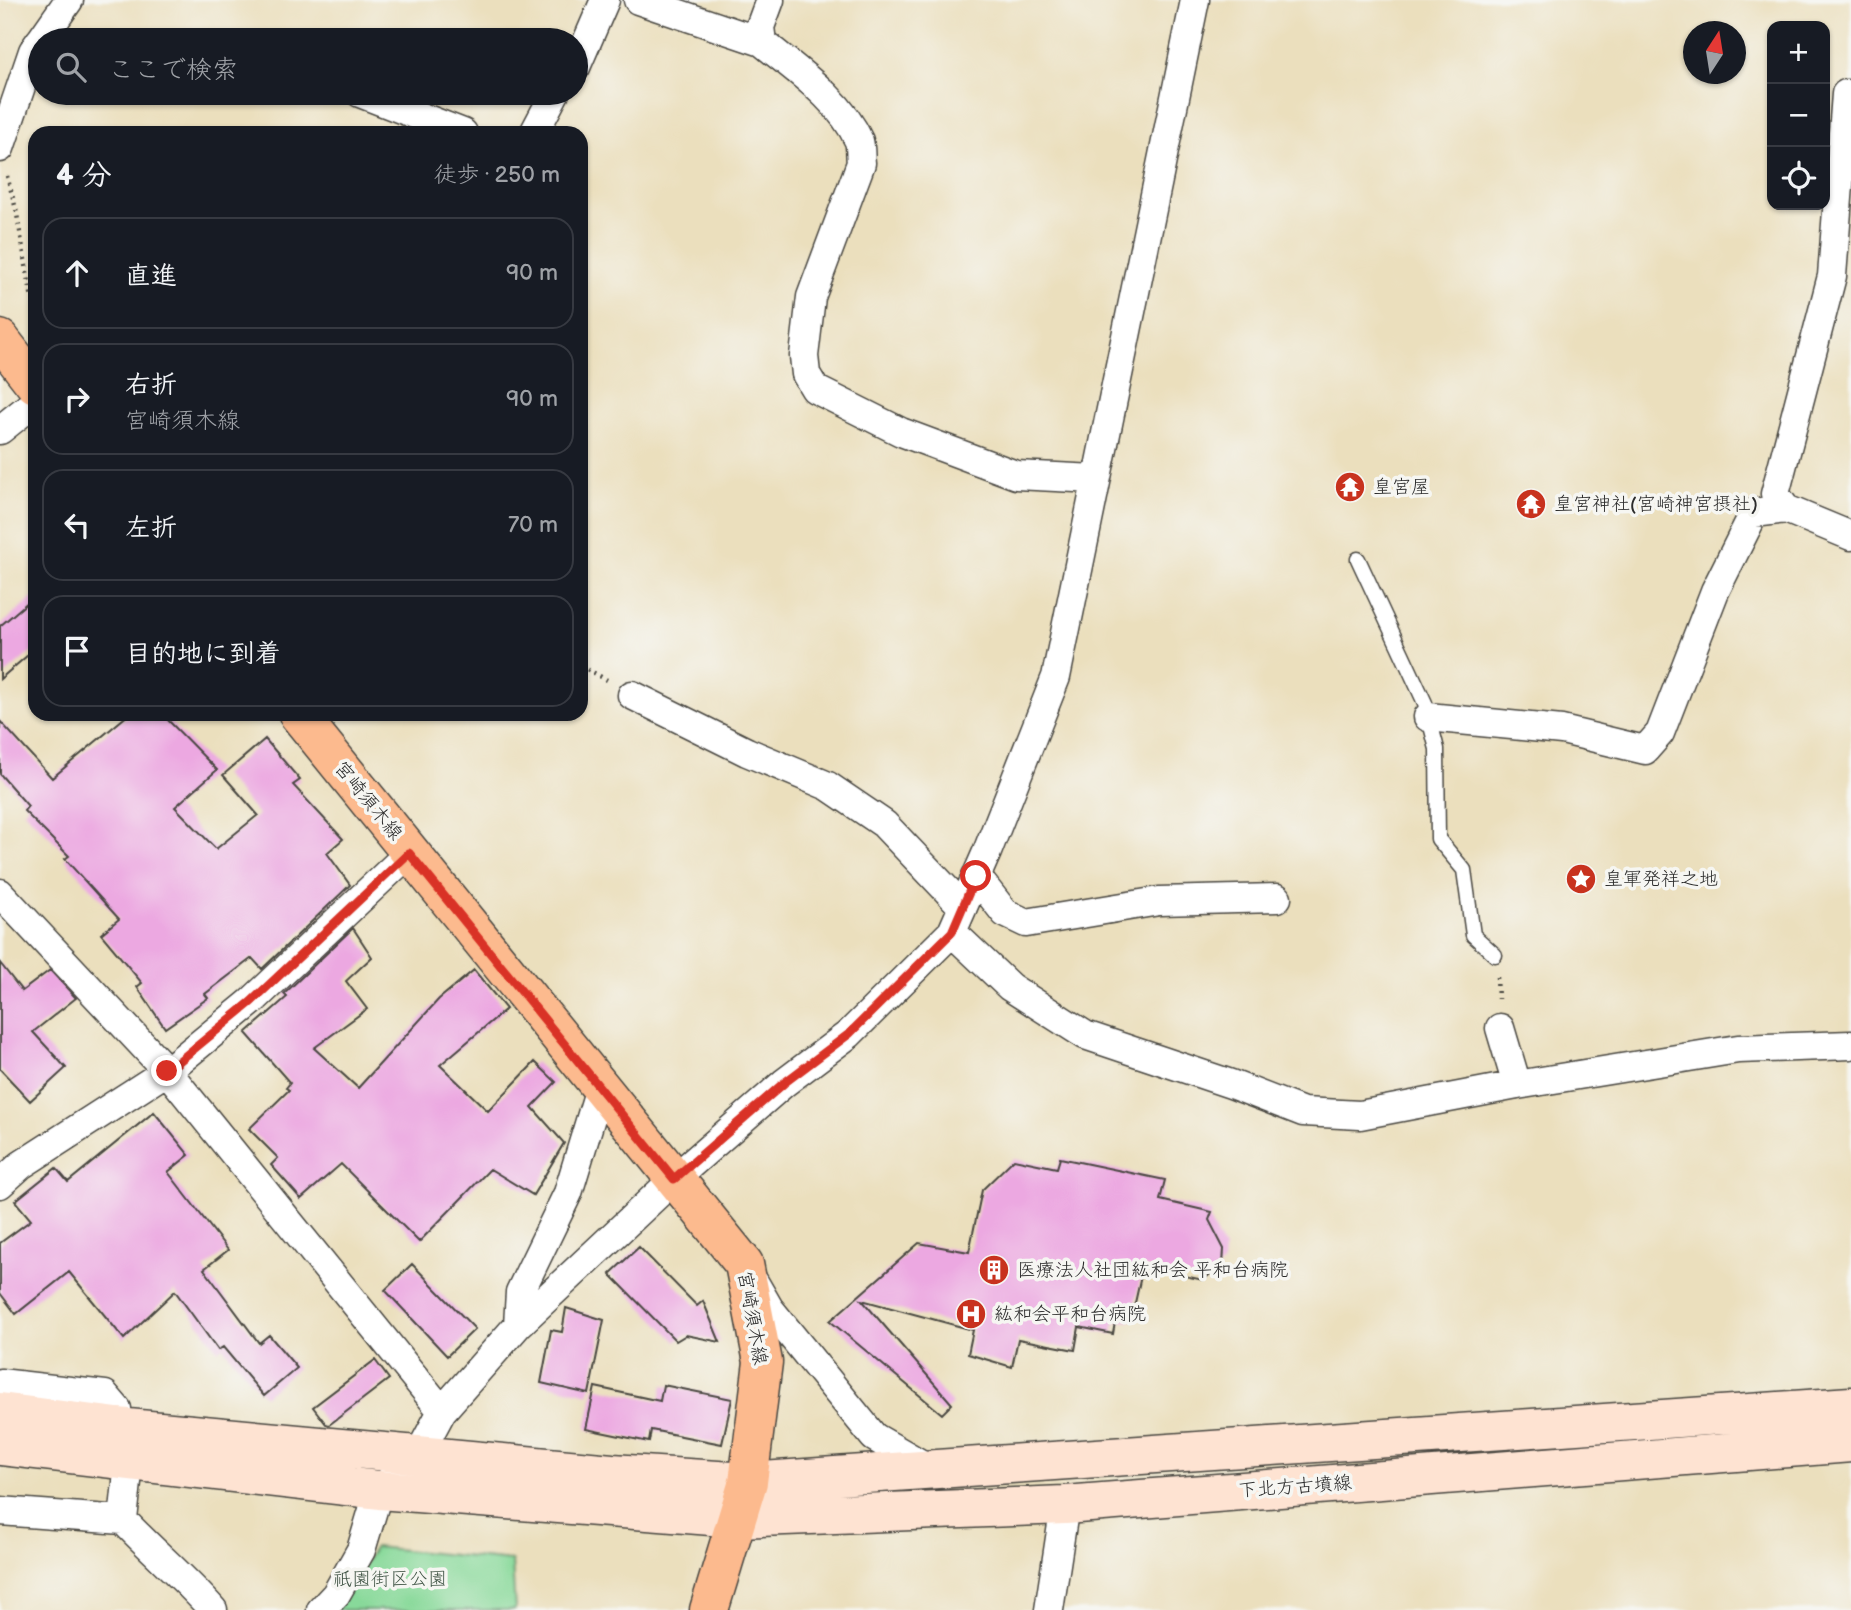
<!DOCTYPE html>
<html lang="ja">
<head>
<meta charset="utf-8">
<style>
	body { margin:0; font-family:"Balsamiq Sans","Klee One",sans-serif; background:#242831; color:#f1f3f6 }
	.controls { position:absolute; right:21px; top:21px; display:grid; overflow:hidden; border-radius:14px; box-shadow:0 2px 5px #0004 }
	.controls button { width:63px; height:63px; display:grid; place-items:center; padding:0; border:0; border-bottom:2px solid #363941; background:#171b24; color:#f1f3f6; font:35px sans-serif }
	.compass { position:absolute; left:1683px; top:21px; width:63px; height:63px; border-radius:50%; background:#171b24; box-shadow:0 2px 5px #0004; rotate:12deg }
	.stop { position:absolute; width:21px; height:21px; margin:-16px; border:5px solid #d93025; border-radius:50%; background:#fff }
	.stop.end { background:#d93025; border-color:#fff; box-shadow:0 2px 7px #0008 }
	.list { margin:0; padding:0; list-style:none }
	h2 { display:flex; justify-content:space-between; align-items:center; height:91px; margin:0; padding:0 28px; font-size:30px }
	h2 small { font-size:23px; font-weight:400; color:#9ea1a6 }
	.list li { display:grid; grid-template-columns:46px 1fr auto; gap:21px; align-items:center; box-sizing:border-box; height:112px; margin:0 14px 14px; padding:0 14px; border:2px solid #363941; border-radius:21px }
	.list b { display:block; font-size:26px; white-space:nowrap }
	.list p { margin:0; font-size:23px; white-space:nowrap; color:#9ea1a6 }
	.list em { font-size:23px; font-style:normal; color:#9ea1a6 }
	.icon { flex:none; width:38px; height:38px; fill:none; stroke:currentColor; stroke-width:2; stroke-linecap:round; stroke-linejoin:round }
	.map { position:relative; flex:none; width:1851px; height:1610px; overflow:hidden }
	.search { position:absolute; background:#171b24; box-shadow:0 2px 5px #0004; left:28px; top:28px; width:560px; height:77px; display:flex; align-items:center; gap:18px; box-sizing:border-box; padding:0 24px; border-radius:38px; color:#9ea1a6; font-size:26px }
	.panel { position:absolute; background:#171b24; box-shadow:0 2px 5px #0004; left:28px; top:126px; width:560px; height:595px; border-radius:21px }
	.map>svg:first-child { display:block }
	.green { fill:#88d99a; stroke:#5a8262; stroke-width:2 }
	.building { fill:#eca8e1 }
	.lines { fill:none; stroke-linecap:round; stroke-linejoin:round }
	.lane-casing { stroke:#484641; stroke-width:17 }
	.street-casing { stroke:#484641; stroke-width:31 }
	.secondary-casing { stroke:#484641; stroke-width:41 }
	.primary-casing { stroke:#484641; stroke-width:41 }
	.path { stroke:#484641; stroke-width:4.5; stroke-dasharray:2 5; stroke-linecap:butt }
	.lane { stroke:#fff; stroke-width:14 }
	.street { stroke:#fff; stroke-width:28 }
	.secondary { stroke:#fee3d2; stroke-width:38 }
	.primary { stroke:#fcba8e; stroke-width:38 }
	.route { stroke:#d93025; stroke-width:9 }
	.labels { text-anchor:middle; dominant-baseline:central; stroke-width:7; stroke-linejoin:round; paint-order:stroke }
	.poi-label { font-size:19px; fill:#2b2b2b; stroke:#f6f6f2; text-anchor:start }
	.street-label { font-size:19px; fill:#2b2b2b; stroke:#f6f6f2 }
	.park-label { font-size:19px; fill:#425647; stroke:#f6f6f2 }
</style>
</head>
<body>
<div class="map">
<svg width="1851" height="1610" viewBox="0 0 1851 1610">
	<rect width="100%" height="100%" fill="#f6f6f2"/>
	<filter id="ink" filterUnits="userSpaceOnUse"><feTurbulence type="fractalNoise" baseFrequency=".0143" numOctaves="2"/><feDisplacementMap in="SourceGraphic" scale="14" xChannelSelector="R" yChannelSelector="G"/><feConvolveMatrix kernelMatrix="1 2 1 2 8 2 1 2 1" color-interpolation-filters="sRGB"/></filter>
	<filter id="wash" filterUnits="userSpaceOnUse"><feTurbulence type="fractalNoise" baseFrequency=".00686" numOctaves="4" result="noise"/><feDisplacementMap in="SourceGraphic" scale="28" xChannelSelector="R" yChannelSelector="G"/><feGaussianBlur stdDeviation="1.57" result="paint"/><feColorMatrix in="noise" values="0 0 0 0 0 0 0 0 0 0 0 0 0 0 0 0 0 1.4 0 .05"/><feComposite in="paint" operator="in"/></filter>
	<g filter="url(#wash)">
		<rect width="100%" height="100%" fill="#ebdfbd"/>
		<!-- green -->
		<path class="green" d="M 375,1547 L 512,1561 L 515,1610 L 335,1610 Z"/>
		<g id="blocks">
			<!-- building -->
			<path class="building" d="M 35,596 L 35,649 L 0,679 L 0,626 Z
				M 129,714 L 162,714 L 217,770 L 175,807 L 216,849 L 258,815 L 223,775 L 265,739 L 300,780 L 293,785 L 343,839 L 327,853 L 350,885 L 262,969 L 252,958 L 205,994 L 208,998 L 165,1028 L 137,987 L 142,983 L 101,934 L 119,919 L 65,859 L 69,856 L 24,811 L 28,806 L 0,774 L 0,721 L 52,778 Z
				M 353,928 L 372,957 L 346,981 L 367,1009 L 314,1048 L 358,1088 L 439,999 L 474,970 L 506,1009 L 440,1065 L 488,1111 L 535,1062 L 556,1082 L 532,1107 L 564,1143 L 533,1195 L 490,1169 L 419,1242 L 341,1164 L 301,1199 L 271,1165 L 278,1158 L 249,1129 L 289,1090 L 286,1088 L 290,1083 L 246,1033 L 287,997 L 284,994 Z
				M 0,963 L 22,991 L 50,970 L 76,998 L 33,1032 L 66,1068 L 30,1101 L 0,1069 Z
				M 154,1112 L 189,1155 L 168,1172 L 228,1250 L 204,1269 L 259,1343 L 269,1335 L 297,1368 L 264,1396 L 223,1347 L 218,1350 L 175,1291 L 124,1339 L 69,1272 L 16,1314 L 0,1293 L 0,1243 L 31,1220 L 15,1201 L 56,1168 L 68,1182 Z
				M 1060,1158 L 1165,1180 L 1160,1200 L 1212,1212 L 1209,1220 L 1224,1249 L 1223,1264 L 1203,1280 L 1143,1267 L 1131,1321 L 1115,1322 L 1113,1334 L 1079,1327 L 1075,1350 L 1018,1339 L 1012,1367 L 968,1354 L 973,1330 L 862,1300 L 952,1404 L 942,1414 L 830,1321 L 919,1243 L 969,1252 L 982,1190 L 1014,1159 L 1057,1168 Z
				M 639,1247 L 697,1306 L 703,1301 L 720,1342 L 686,1335 L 676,1341 L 610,1274 Z
				M 412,1264 L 475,1329 L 447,1356 L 385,1290 Z
				M 566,1308 L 604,1320 L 589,1394 L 541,1383 L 551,1330 L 562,1332 Z
				M 375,1360 L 389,1379 L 329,1425 L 326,1424 L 313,1407 Z
				M 663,1385 L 732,1399 L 722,1444 L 651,1430 L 649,1442 L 586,1429 L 595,1387 L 660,1401 Z"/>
		</g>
	</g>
	<g filter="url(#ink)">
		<use href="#blocks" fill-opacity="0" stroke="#484641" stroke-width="2"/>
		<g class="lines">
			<!-- lane casing -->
			<g class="lane-casing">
				<path id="lane" d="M 1358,559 L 1425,703 L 1437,749 L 1438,839 L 1464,870 L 1473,935 L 1495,955"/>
			</g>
			<!-- street casing -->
			<g class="street-casing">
				<path id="street" d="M 638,0 L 762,42
					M 770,0 L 760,27 L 762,42 C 796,70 841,100 859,141 C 861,148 860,156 861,163 L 811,297 L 804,356 L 806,374 L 815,389 L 901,432 L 1016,475 L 1096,479
					M 41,40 L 69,0
					M 576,67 L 605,0
					M 360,93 L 463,133
					M 534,133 L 555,93
					M 0,148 L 33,51 L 40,41
					M 0,430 L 35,402
					M 1786,509 L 1775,494 L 1832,276 L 1846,94
					M 632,695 L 747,752 L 828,786 L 884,824 L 963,907
					M 1428,717 L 1562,730 L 1645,750 L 1660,733 L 1715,591 L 1754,513 L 1786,509 L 1851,536
					M 976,876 L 1005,913 L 1026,923 L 1159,901 L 1277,898
					M 0,893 L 167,1071 L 442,1411
					M 952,932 L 1010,987 L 1085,1035 L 1231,1084 L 1303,1112 L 1360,1115 L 1517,1085 L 1738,1049 L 1851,1045
					M 1500,1028 L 1517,1085
					M 0,1184 L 21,1165 L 167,1071 L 251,1002 L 409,853
					M 754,1282 L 769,1308 L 874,1437 L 933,1471
					M 518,1325 L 674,1179 L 784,1083 L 849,1034 L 952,932 L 987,852 L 1056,677 L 1195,0
					M 0,1383 L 105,1395 L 117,1409 L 117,1427
					M 0,1511 L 123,1520 C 152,1551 185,1578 213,1610
					M 123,1520 L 129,1463
					M 321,1610 L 336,1594 L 361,1550 L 379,1490 L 419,1454 L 442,1411 L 518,1325 L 520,1292 L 568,1193 L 600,1088
					M 1049,1610 L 1065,1505"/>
			</g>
			<!-- secondary casing -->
			<g class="secondary-casing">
				<path id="secondary" d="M 0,1412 L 117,1427 L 612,1473 L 748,1482 L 1851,1406
					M 0,1446 L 379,1490 L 737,1518 L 1065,1505 L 1851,1443"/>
			</g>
			<!-- primary casing -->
			<g class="primary-casing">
				<path id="primary" d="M 0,339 L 35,384
					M 298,714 L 744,1264 L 763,1362 L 748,1482 L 709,1610"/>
			</g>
			<!-- path -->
			<path class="path" d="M 7,176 L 16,209 L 31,293 L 35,301
				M 581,666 L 607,680
				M 1497,977 L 1498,999"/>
			<!-- lane -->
			<use href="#lane" class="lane"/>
			<!-- street -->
			<use href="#street" class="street"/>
			<!-- secondary -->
			<use href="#secondary" class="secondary"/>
			<!-- primary -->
			<use href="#primary" class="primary"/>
		</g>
	</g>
	<g class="lines" filter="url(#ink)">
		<!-- route -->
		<path class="route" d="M 167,1071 L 251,1002 L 409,853 L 674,1179 L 784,1083 L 849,1034 L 952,932 L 976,876"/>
	</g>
	<!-- icons -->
	<defs>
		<g id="temple-disc" transform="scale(1.575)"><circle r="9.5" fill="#c8321e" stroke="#f6f6f2"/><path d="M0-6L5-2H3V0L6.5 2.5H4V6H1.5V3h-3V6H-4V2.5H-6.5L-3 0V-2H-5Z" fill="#fff"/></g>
		<g id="sight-disc" transform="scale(1.575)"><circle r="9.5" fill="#c8321e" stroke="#f6f6f2"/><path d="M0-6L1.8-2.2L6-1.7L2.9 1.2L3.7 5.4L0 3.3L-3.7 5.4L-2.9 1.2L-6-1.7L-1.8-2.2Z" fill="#fff"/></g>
		<g id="building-disc" transform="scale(1.575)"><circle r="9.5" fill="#c8321e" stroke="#f6f6f2"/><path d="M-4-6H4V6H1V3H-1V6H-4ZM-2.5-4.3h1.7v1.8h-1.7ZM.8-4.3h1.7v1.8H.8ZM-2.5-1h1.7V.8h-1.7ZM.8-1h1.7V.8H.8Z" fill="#fff"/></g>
		<g id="hospital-disc" transform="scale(1.575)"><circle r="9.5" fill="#c8321e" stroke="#f6f6f2"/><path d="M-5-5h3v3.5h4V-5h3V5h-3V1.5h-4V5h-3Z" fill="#fff"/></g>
	</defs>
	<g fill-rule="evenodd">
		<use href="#temple-disc" x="1350" y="487"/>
		<use href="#temple-disc" x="1531" y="504"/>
		<use href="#sight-disc" x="1581" y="879"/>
		<use href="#building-disc" x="994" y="1270"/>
		<use href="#hospital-disc" x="971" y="1314"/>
	</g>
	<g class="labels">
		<!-- poi labels -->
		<g class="poi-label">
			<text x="1373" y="487">皇宮屋</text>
			<text x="1554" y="504">皇宮神社(宮崎神宮摂社)</text>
			<text x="1604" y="879">皇軍発祥之地</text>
			<text x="1017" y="1270">医療法人社団紘和会 平和台病院</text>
			<text x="994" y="1314">紘和会平和台病院</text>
		</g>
		<!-- street labels -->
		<g class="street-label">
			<text transform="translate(368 801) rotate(51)">宮崎須木線</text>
			<text transform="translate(752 1318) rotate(80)">宮崎須木線</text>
			<text transform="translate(1295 1487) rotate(-4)">下北方古墳線</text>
		</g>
		<!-- park labels -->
		<g class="park-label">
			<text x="390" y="1579">祇園街区公園</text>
		</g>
	</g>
</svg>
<div class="controls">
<button>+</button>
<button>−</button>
<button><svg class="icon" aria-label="locate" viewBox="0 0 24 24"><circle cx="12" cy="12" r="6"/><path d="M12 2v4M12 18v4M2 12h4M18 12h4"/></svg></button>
</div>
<svg class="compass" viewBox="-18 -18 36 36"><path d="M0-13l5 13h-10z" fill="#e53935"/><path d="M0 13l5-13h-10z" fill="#9ea1a6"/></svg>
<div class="stop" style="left:976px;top:876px"></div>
<div class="stop end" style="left:167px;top:1071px"></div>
<div class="search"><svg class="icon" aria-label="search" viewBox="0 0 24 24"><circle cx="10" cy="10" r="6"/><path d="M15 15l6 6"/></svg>ここで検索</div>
<section class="panel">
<h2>4 分<small>徒歩 · 250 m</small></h2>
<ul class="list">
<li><svg class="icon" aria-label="ahead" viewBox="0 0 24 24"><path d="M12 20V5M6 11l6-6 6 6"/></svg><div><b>直進</b></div><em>90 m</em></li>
<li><svg class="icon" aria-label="right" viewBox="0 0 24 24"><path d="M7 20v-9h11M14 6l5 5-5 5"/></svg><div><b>右折</b><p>宮崎須木線</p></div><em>90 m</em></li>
<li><svg class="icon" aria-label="left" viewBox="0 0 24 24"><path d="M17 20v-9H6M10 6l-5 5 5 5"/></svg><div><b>左折</b></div><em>70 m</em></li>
<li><svg class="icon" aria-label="arrive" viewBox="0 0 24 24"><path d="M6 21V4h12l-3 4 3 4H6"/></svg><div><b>目的地に到着</b></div></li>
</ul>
</section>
</div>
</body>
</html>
